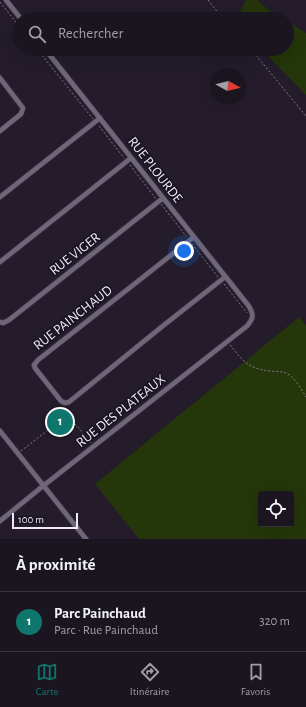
<!DOCTYPE html>
<html lang="fr">
<head>
<meta charset="utf-8">
<style>
	body { margin:0; font-family:"Alegreya Sans",sans-serif; background:#241e29; color:#f1f3f6 }
	.controls { position:absolute; right:12px; bottom:12px; display:grid; overflow:hidden; border-radius:4px; box-shadow:0 4px 16px #0002 }
	.controls button { width:36px; height:36px; display:grid; place-items:center; padding:0; border:0; border-bottom:1px solid #39343e; background:#1b1520; color:#f1f3f6; font:20px sans-serif }
	.compass { position:absolute; left:210px; top:68px; width:36px; height:36px; border-radius:50%; background:#1b1520; box-shadow:0 4px 16px #0002; rotate:98deg }
	.scale { position:absolute; left:12px; bottom:10px; width:66px; box-sizing:border-box; padding-left:4px; border:2px solid #eee9f4; border-top:0; font-size:11px; line-height:14px; white-space:nowrap; color:#eee9f4; -webkit-text-stroke:3px #1a1321; paint-order:stroke }
	.you { position:absolute; left:184px; top:251px; width:14px; height:14px; margin:-10px; border:3px solid #fff; border-radius:50%; background:#1a73e8; box-shadow:0 0 0 6px #1a73e833 }
	.badge { display:grid; place-items:center; width:26px; height:26px; border-radius:50%; background:#0f766e; color:#fff; font-size:13px; font-weight:700 }
	.pin { position:absolute; translate:-50% -50%; border:2px solid #fff; box-shadow:0 1px 4px #0006 }
	.list { margin:0; padding:0; list-style:none }
	h2 { display:flex; justify-content:space-between; align-items:center; height:52px; margin:0; padding:0 16px; font-size:17px }
	h2 small { font-size:13px; font-weight:400; color:#a09fa5 }
	.list li { display:grid; grid-template-columns:26px 1fr auto; gap:12px; align-items:center; box-sizing:border-box; height:60px; padding:0 16px; border-top:1px solid #39343e }
	.list b { display:block; font-size:15px; white-space:nowrap }
	.list p { margin:0; font-size:13px; white-space:nowrap; color:#a09fa5 }
	.list em { font-size:13px; font-style:normal; color:#a09fa5 }
	.icon { flex:none; width:22px; height:22px; fill:none; stroke:currentColor; stroke-width:2; stroke-linecap:round; stroke-linejoin:round }
	.map { position:relative; flex:none; width:306px; height:539px; overflow:hidden }
	.search { position:absolute; background:#1b1520; box-shadow:0 4px 16px #0002; left:12px; right:12px; top:12px; height:44px; display:flex; align-items:center; gap:10px; box-sizing:border-box; padding:0 14px; border-radius:22px; color:#a09fa5; font-size:15px }
	.sheet { height:112px; background:#1b1520 }
	nav { display:flex; justify-content:space-around; align-items:center; box-sizing:border-box; height:56px; border-top:1px solid #39343e; background:#1b1520; font-size:11px; color:#a09fa5 }
	nav a { display:grid; justify-items:center; gap:2px }
	nav .on { color:#0f766e }
	.map>svg:first-child { display:block }
	.green { fill:#24360a; fill-rule:evenodd }
	.lines { fill:none; stroke-linecap:round; stroke-linejoin:round }
	.minor-casing { stroke:#3e3844; stroke-width:6 }
	.path { stroke:#827c89; stroke-width:1; stroke-dasharray:2 2; stroke-linecap:butt }
	.minor { stroke:#706679; stroke-width:4.5 }
	.labels { text-anchor:middle; dominant-baseline:central; stroke-width:3.5; stroke-linejoin:round; paint-order:stroke }
	.street-label { font-size:14px; fill:#eee9f4; stroke:#1a1321 }
</style>
</head>
<body>
<div class="map">
<svg width="306" height="539" viewBox="0 0 306 539">
	<rect width="100%" height="100%" fill="#241c2b"/>
	<!-- green -->
	<path class="green" d="M 247,0 L 257,0 L 271,12 L 283,19 L 243,19 L 240,11 Z
		M 287,21 L 306,33 L 306,95 L 261,49 L 287,49 Z
		M 299,317 L 306,325 L 306,539 L 139,539 L 95,484 ZM 261,494 L 291,494 L 291,524 L 261,524 Z
		M 61,406 L 64,409 L 65,412 L 76,426 L 61,439 L 45,419 Z"/>
	<g class="lines">
		<!-- minor casing -->
		<g class="minor-casing">
			<path id="minor" d="M 6,0 L 21,19
				M 0,78 L 23,108 L 21,114 L 0,131
				M 0,197 L 100,118
				M 194,237 L 38,360 L 34,365 L 35,368 L 61,401 L 65,403 L 69,402 L 164,325 L 225,277
				M 0,262 L 131,158
				M 0,322 L 3,323 L 9,320 L 163,198
				M 0,431 L 86,539
				M 0,521 L 43,486 L 247,326 C 254,318 254,314 248,305 L 45,49"/>
		</g>
		<!-- path -->
		<path class="path" d="M 208,0 L 223,19
			M 0,2 L 19,26
			M 37,49 L 93,119
			M 251,49 L 306,116
			M 99,126 L 124,158
			M 130,165 L 156,199
			M 161,204 L 186,236
			M 192,244 L 218,277
			M 224,284 L 247,313
			M 230,345 C 244,362 247,368 270,371 C 275,372 281,371 286,373 C 295,377 301,389 306,397
			M 62,408 L 71,421 L 71,425 L 67,428 L 64,428 L 58,418 L 58,415 L 63,407
			M 72,421 L 78,427 L 91,443
			M 21,451 L 52,427"/>
		<!-- minor -->
		<use href="#minor" class="minor"/>
	</g>
	<g class="labels">
		<!-- street labels -->
		<g class="street-label">
			<text transform="translate(155 170) rotate(52)">RUE PLOURDE</text>
			<text transform="translate(75 254) rotate(-38)">RUE VIGER</text>
			<text transform="translate(73 318) rotate(-38)">RUE PAINCHAUD</text>
			<text transform="translate(121 411) rotate(-38)">RUE DES PLATEAUX</text>
		</g>
	</g>
</svg>
<div class="controls">
<button><svg class="icon" aria-label="locate" viewBox="0 0 24 24"><circle cx="12" cy="12" r="6"/><path d="M12 2v4M12 18v4M2 12h4M18 12h4"/></svg></button>
</div>
<svg class="compass" viewBox="-18 -18 36 36"><path d="M0-13l5 13h-10z" fill="#e53935"/><path d="M0 13l5-13h-10z" fill="#a09fa5"/></svg>
<div class="scale">100 m</div>
<div class="you"></div>
<div class="pin badge" style="left:60px;top:422px">1</div>
<div class="search"><svg class="icon" aria-label="search" viewBox="0 0 24 24"><circle cx="10" cy="10" r="6"/><path d="M15 15l6 6"/></svg>Rechercher</div>
</div>
<section class="sheet">
<h2>À proximité<small></small></h2>
<ul class="list">
<li><span class="badge">1</span><div><b>Parc Painchaud</b><p>Parc · Rue Painchaud</p></div><em>320 m</em></li>
</ul>
</section>
<nav>
<a class="on"><svg class="icon" aria-label="map" viewBox="0 0 24 24"><path d="M3 6l6-2 6 2 6-2v14l-6 2-6-2-6 2zM9 4v14M15 6v14"/></svg>Carte</a>
<a><svg class="icon" aria-label="directions" viewBox="0 0 24 24"><path d="M12 3l9 9-9 9-9-9zM9 14v-3h6M13 9l2 2-2 2"/></svg>Itinéraire</a>
<a><svg class="icon" aria-label="saved" viewBox="0 0 24 24"><path d="M7 4h10v16l-5-4-5 4z"/></svg>Favoris</a>
</nav>
</body>
</html>
